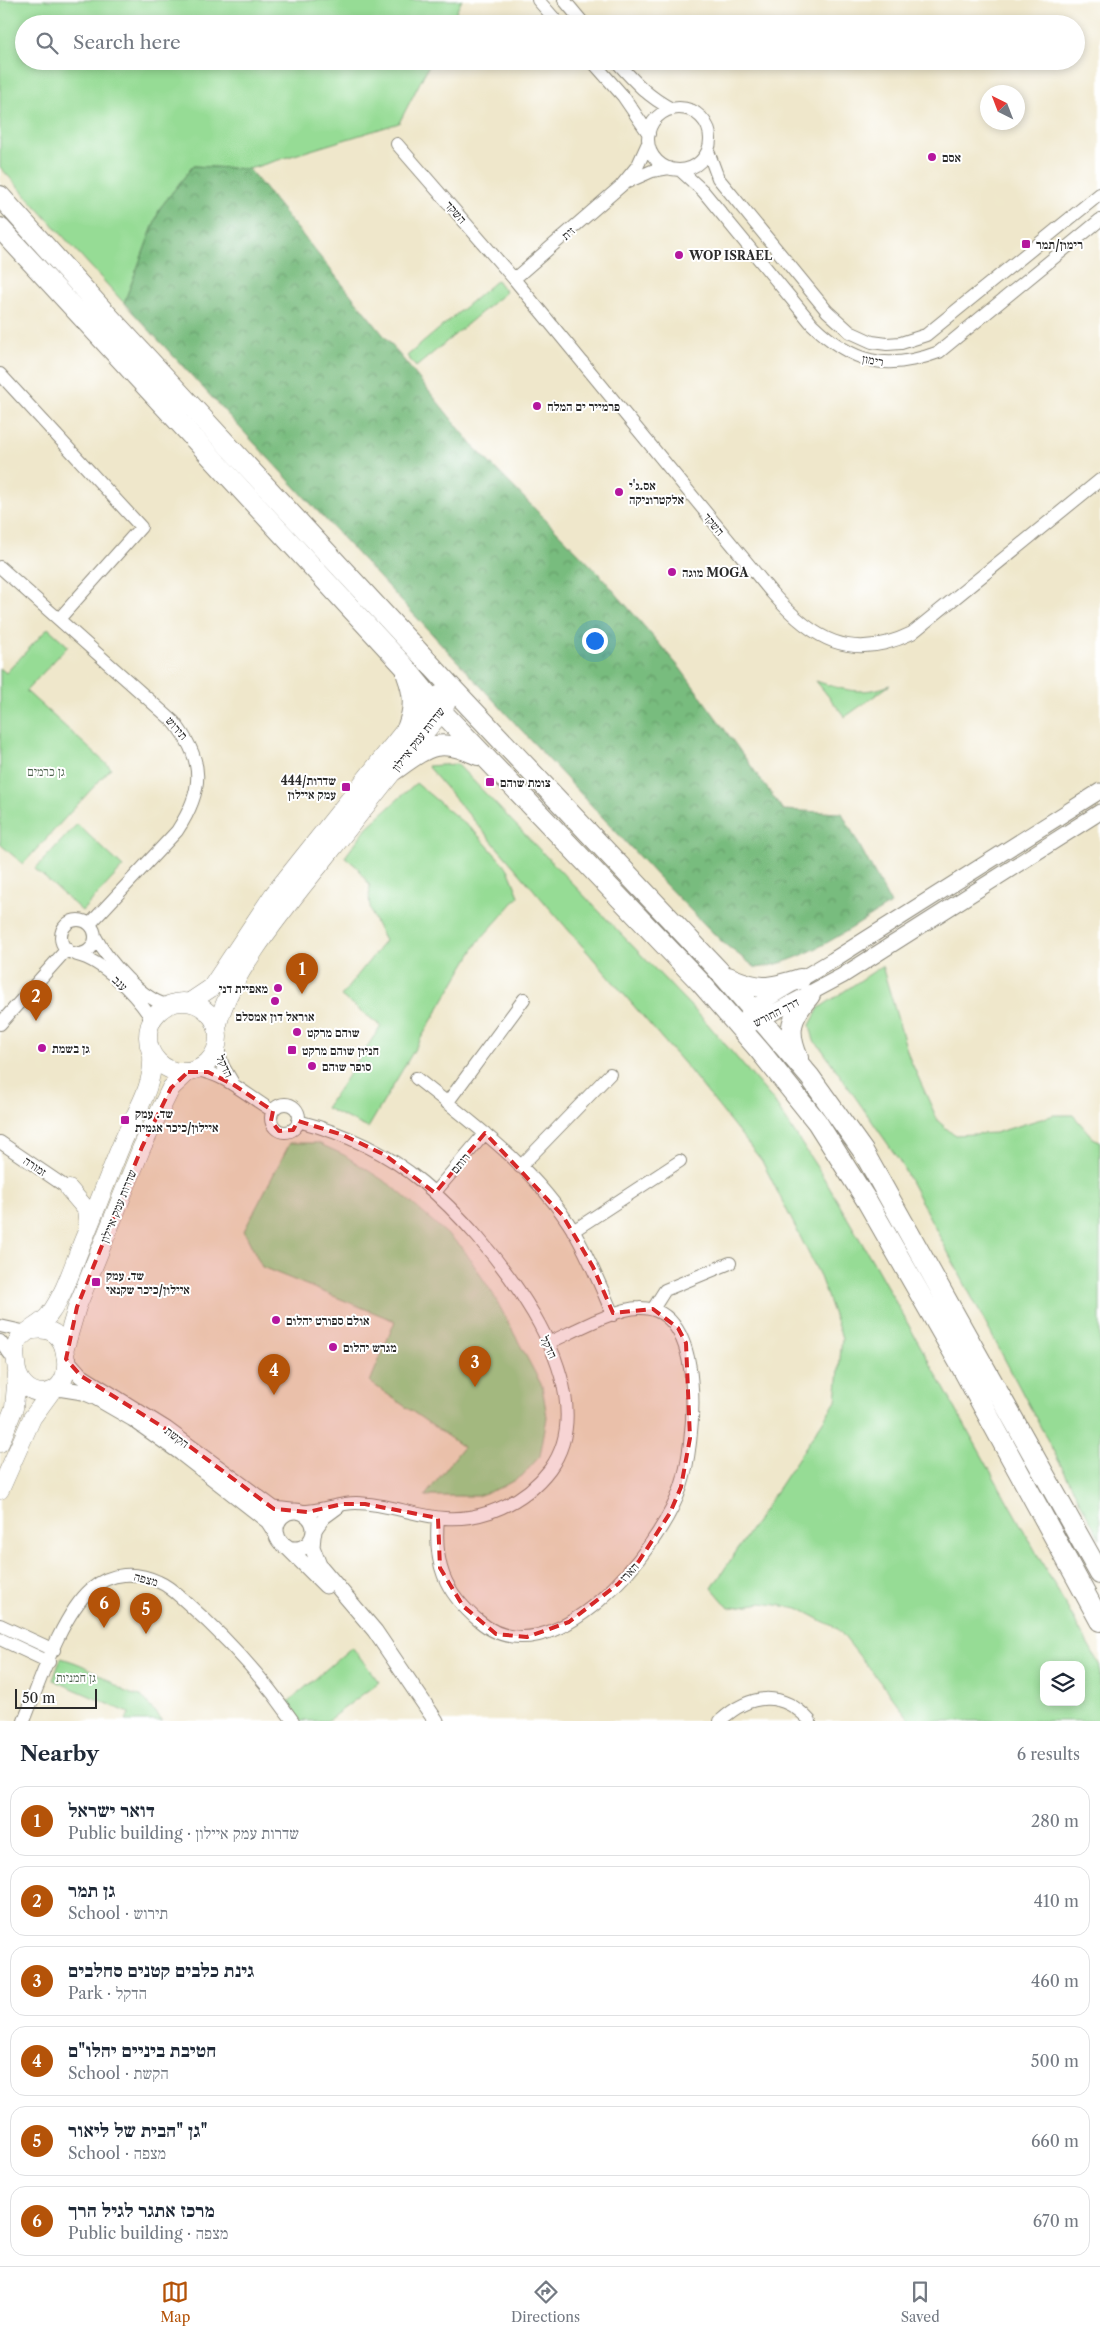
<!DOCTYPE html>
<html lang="en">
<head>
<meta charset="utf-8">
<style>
	body { margin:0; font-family:"Libre Caslon Text","Frank Ruhl Libre",serif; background:#f2f2f3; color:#1f2937 }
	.controls { position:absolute; right:15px; bottom:15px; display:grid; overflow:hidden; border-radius:10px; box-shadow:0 2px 8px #0003 }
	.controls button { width:45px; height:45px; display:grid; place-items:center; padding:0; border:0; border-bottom:1px solid #e0e1e3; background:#fff; color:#1f2937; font:25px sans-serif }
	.compass { position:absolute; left:980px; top:85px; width:45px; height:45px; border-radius:50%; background:#fff; box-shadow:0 2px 8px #0003; rotate:318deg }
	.scale { position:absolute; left:15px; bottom:12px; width:82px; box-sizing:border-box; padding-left:5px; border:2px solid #2b2b2b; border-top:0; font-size:14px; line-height:18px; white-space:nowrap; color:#2b2b2b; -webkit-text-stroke:4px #fff; paint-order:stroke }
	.you { position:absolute; left:594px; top:640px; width:18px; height:18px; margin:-12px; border:4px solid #fff; border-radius:50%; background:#1a73e8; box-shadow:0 0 0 8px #1a73e833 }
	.badge { display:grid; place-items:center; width:32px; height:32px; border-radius:50%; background:#b45309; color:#fff; font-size:16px; font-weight:700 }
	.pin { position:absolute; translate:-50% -41px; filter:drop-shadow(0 1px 2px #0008) }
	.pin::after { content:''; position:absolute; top:26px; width:18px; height:15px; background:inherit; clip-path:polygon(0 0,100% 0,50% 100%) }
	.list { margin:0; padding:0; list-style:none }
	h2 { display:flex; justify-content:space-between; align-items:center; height:65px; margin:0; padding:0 20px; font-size:21px }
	h2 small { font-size:16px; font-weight:400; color:#747a83 }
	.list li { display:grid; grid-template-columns:32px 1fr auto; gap:15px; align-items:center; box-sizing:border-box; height:70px; margin:0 10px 10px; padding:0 10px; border:1px solid #e0e1e3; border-radius:15px }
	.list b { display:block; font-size:19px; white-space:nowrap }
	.list p { margin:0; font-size:16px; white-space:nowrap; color:#747a83 }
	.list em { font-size:16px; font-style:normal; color:#747a83 }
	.icon { flex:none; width:28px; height:28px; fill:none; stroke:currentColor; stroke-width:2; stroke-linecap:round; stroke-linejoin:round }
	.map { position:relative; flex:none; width:1100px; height:1721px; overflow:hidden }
	.search { position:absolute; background:#fff; box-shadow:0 2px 8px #0003; left:15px; right:15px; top:15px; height:55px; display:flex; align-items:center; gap:12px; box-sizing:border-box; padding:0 18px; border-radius:28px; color:#747a83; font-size:19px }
	.sheet { height:545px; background:#fff }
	nav { display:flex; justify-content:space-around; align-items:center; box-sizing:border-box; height:70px; border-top:1px solid #e0e1e3; background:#fff; font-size:14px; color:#747a83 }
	nav a { display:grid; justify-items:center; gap:2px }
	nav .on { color:#b45309 }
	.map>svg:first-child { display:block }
	.green { fill:#96dc95; stroke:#608460; fill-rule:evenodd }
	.forest { fill:url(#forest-crowns); stroke:#527454 }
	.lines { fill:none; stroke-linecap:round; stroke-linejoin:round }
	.minor-casing { stroke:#8d897b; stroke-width:14 }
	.tertiary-casing { stroke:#8d897b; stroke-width:17 }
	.secondary-casing { stroke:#8d897b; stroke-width:19 }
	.primary-casing { stroke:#8d897b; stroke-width:22 }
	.minor { stroke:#fff; stroke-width:12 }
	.tertiary { stroke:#fff; stroke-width:15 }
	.secondary { stroke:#fff; stroke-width:18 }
	.primary { stroke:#fff; stroke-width:20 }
	.marked { fill:#d62828; fill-opacity:0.2; stroke:#d62828; stroke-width:4; stroke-dasharray:10 6; stroke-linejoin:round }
	.poi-dot { fill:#b5179e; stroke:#fff; stroke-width:2 }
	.labels { text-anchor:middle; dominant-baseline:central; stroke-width:4; stroke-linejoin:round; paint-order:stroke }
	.poi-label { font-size:12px; font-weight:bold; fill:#2b2b2b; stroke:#fff; text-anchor:start }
	.street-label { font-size:12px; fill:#2b2b2b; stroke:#fff }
	.park-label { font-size:12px; fill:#4b604b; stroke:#fff }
</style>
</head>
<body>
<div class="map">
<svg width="1100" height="1721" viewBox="0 0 1100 1721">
	<defs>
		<pattern id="forest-crowns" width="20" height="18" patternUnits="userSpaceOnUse" patternTransform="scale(1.25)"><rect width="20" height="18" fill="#78bc7e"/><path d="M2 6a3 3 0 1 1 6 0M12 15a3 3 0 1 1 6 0" fill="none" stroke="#639967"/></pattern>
	</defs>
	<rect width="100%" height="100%" fill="#fff"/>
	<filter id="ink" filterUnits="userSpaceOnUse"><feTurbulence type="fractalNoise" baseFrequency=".02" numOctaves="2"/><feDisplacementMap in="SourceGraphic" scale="10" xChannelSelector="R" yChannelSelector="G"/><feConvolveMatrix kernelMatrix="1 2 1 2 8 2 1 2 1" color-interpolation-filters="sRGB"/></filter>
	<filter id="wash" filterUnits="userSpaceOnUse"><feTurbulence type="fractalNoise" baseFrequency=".0096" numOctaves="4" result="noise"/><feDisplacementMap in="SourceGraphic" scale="20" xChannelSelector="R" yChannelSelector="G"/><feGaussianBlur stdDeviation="1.12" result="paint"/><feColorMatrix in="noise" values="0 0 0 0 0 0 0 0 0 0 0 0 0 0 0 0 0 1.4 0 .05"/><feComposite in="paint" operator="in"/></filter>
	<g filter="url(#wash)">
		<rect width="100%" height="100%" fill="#efe7cb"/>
		<!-- green -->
		<path class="green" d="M 0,0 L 462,0 L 450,24 L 24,24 L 24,61 L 431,61 L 399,123 L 249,169 L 193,166 L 160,208 L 124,303 L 0,167 Z
			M 497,280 L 506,292 L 416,367 L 407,356 Z
			M 48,628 L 68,646 L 26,691 L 111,768 L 23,864 L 0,844 L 0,668 L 6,673 Z
			M 816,681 C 843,690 863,696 890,685 L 845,717 Z
			M 457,764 L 706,1022 L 773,1100 L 822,1175 L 872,1260 L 1100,1666 L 1100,1721 L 911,1721 L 838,1629 L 798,1608 L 762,1603 L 729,1608 L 712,1588 L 836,1401 L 842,1338 L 819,1274 L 762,1161 L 690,1071 L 427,766 ZM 1044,1665 L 1081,1665 L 1081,1702 L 1044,1702 Z
			M 416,783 L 477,834 L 508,869 L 519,896 L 478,942 L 368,1128 L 326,1108 L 381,1026 L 341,996 L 385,941 C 374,919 367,911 370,886 L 357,867 L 345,857 L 367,827 Z
			M 77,824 L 123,867 L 82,911 L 35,869 Z
			M 882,966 L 909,1057 L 938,1121 L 954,1135 L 995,1133 L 1054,1115 L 1073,1115 L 1093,1138 L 1100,1141 L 1100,1539 L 899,1160 L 821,1048 L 814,1041 L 810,1025 L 819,1008 Z
			M 290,1143 L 318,1143 L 344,1155 L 392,1186 L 462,1247 L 493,1294 L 542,1386 L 547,1417 L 540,1456 L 522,1476 L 502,1487 L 477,1496 L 425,1496 L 463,1447 L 370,1382 L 395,1321 L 262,1267 L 244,1231 Z
			M 352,1647 L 379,1682 L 327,1721 L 298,1721 L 286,1704 Z
			M 61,1658 C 75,1662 88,1667 100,1675 C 115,1683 124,1695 141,1696 L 162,1721 L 126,1721 L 129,1713 L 53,1680 Z"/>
		<!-- forest -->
		<path class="forest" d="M 193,166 L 249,169 L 475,448 L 600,575 L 680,668 L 783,810 L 842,813 L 891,904 C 850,928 804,963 756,968 L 722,942 L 660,879 L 124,303 L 160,208 Z"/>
	</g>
	<g filter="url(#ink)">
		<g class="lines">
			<!-- minor casing -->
			<g class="minor-casing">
				<path id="minor" d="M 538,0 L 559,24
					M 564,0 L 584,24
					M 592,61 L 623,96 L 649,134
					M 616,61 C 634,81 648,97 672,109
					M648 139a31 31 0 1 1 62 0a31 31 0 1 1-62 0Z
					M 397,144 L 514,279 L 772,593 C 812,639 851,663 912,633 L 1100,480
					M 708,151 L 718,178 L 827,311 L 850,332 L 872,342 L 887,344 L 901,343 L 926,335 L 1100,194
					M 680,170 L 703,191 L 812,324 C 852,363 886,372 939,352 L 1100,220
					M 625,183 L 652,171 L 669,168
					M 514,279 L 621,186 L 638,165 L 648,143
					M 0,374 L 141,527 L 59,619
					M 0,567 L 174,722 C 205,761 204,790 177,831 L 90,924
					M61 937a17 17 0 1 1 34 0a17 17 0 1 1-34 0Z
					M 96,938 C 108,961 142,999 167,1005
					M 77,955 C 103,961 134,993 149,1015 L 149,1027
					M 0,1024 L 67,949
					M 217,1046 L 223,1066 L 233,1083
					M 196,1070 C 226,1074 247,1096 273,1111
					M 416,1078 C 473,1123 536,1169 574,1232 C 590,1259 601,1287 613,1315
					M 447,1103 L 524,999
					M271 1118a14 14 0 1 1 28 0a14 14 0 1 1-28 0Z
					M 0,1142 L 69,1189
					M 520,1167 L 610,1074
					M 435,1192 L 485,1133
					M 573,1231 L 680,1161
					M 653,1309 L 665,1290 L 730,1263
					M 0,1326 L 27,1332
					M 0,1341 L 15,1361
					M 297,1511 C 317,1513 336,1503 356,1503 C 405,1504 436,1530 490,1512 C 513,1504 535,1489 550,1469 C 612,1384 486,1235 422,1182 C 386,1152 344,1133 298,1121
					M 438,1518 C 434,1563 443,1591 479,1621 C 551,1683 660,1550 681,1487 C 695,1445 709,1306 639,1308 C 616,1308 571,1333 548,1343
					M 314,1532 L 324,1518 L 339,1507
					M 0,1625 L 54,1650
					M 0,1639 L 49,1662
					M 24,1721 C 40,1682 60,1617 91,1589 C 111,1572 136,1571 159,1582 C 169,1586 178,1595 186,1602 C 226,1637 263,1678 293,1721
					M 720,1721 C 750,1693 782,1690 810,1721"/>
			</g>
			<!-- tertiary casing -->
			<g class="tertiary-casing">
				<path id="tertiary" d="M 752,1024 L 842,976 L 1100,812
					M 741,1028 L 752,1008 L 833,960 L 1100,791
					M 66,1359 L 81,1376 L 166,1429 L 274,1509 L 291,1511
					M 58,1388 L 83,1392 L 95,1397 L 133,1419 L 181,1453 L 268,1521 L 277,1535
					M276 1530a19 19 0 1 1 38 0a19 19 0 1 1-38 0Z
					M 313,1536 L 312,1547 L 319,1565 L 375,1631 L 436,1721
					M 286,1546 L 326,1586"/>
			</g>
			<!-- secondary casing -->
			<g class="secondary-casing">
				<path id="secondary" d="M148 1037a35 35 0 1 1 70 0a35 35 0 1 1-70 0Z
					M 190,1002 L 211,988 L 273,895 L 408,726 L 431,699 L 443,693
					M 217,1028 C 228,974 291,901 326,857 C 364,808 402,759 442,712 L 453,689
					M 69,1189 L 86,1209 L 88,1227
					M 34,1330 C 46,1328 57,1331 62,1343 C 65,1349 65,1355 66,1361 C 69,1403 18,1403 16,1363 C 15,1356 14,1348 18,1341 C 25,1330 40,1326 49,1315 C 66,1292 74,1262 85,1236 C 98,1204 110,1172 123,1141 C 135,1113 154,1087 152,1056
					M 65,1348 L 77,1307 L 142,1147 L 171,1088 L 188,1072
					M 0,1443 L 14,1408 L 17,1374
					M 0,1490 L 32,1418 L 51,1392"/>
			</g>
			<!-- primary casing -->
			<g class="primary-casing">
				<path id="primary" d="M 0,196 L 99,306 L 453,689 L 722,974 L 810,1077 L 863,1151 L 1100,1574
					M 0,228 L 404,666 L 442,712 L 700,982 L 760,1051 L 817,1122 L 867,1201 L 960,1364 L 1100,1621
					M 407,675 C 414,694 415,707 408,726
					M 394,770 C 428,746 438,736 478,755
					M 728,977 C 760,991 768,989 800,979
					M 798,1058 C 786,1030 791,1017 810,995"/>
			</g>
			<!-- minor -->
			<use href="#minor" class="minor"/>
			<!-- tertiary -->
			<use href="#tertiary" class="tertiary"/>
			<!-- secondary -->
			<use href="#secondary" class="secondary"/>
			<!-- primary -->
			<use href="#primary" class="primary"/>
		</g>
	</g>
	<!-- marked area -->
	<path class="marked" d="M 188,1072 L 208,1072 L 234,1085 L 273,1111 L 271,1121 L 279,1131 L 293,1130 L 298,1121 L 343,1135 L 385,1155 L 435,1193 L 485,1133 L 563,1216 L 593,1267 L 613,1313 L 653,1309 L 678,1328 L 686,1343 L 690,1438 L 681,1487 L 670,1513 L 639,1561 L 618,1584 L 569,1622 L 527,1637 L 496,1634 L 463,1606 L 440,1568 L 438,1518 L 365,1504 L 342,1504 L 308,1512 L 274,1509 L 166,1429 L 81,1376 L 66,1359 L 77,1307 L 142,1147 L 171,1088 Z"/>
	<!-- markers -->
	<g class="poi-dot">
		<circle cx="932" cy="157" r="5"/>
		<rect x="1021" y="239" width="10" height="10" rx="2.5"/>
		<circle cx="679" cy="255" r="5"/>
		<circle cx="537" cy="406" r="5"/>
		<circle cx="619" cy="492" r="5"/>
		<circle cx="672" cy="572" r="5"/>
		<rect x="485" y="777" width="10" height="10" rx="2.5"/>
		<rect x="341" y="782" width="10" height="10" rx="2.5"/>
		<circle cx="278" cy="988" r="5"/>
		<circle cx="275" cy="1001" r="5"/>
		<circle cx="297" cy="1032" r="5"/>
		<circle cx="42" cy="1048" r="5"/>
		<rect x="287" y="1045" width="10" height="10" rx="2.5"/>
		<circle cx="312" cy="1066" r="5"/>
		<rect x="120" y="1115" width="10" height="10" rx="2.5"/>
		<rect x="91" y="1277" width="10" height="10" rx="2.5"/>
		<circle cx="276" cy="1320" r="5"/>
		<circle cx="333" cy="1347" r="5"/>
	</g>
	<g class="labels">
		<!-- poi labels -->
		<g class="poi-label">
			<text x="942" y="157">אסם</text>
			<text x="1036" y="244">רימון/תמר</text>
			<text x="689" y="255">WOP ISRAEL</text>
			<text x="547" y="406">פרמייר ים המלח</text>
			<text x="629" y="485">אס.ג'י<tspan x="629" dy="14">אלקטרוניקה</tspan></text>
			<text x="682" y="572">מוגה MOGA</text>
			<text x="336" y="780" text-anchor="end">444/שדרות<tspan x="336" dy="14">עמק איילון</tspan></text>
			<text x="500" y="782">צומת שוהם</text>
			<text x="268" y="988" text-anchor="end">מאפיית דני</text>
			<text x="275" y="1016" text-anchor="middle">אוראל דון אמסלם</text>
			<text x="307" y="1032">שוהם מרקט</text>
			<text x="52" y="1048">גן בשמת</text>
			<text x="302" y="1050">חניון שוהם מרקט</text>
			<text x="322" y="1066">סופר שוהם</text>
			<text x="135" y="1113">שד. עמק<tspan x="135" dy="14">איילון/כיכר אגמית</tspan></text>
			<text x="106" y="1275">שד. עמק<tspan x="106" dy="14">איילון/כיכר שקנאי</tspan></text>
			<text x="286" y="1320">אולם ספורט יהלום</text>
			<text x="343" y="1347">מגרש יהלום</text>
		</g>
		<!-- street labels -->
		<g class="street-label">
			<text transform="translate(456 212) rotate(49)">השקד</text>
			<text transform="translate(568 233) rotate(-41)">זית</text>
			<text transform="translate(873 360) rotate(10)">רימון</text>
			<text transform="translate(714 524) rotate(50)">השקד</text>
			<text transform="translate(177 728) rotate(49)">תירוש</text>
			<text transform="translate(418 739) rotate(-52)">שדרות עמק איילון</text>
			<text transform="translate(120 983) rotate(45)">ענב</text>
			<text transform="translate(776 1012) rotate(-27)">דרך החורש</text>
			<text transform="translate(225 1066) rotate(65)">הדקל</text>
			<text transform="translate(460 1163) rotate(-50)">רותם</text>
			<text transform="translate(35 1166) rotate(34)">זמורה</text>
			<text transform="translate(118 1206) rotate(-68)">שדרות עמק איילון</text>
			<text transform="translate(549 1347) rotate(65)">הדקל</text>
			<text transform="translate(177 1437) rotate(37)">הקשת</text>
			<text transform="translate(629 1572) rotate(-47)">הארז</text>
			<text transform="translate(146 1579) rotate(15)">מצפה</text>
		</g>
		<!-- park labels -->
		<g class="park-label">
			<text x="46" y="771">גן כרמים</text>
			<text x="76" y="1677">גן חמניות</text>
		</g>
	</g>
</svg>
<div class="controls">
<button><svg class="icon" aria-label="layers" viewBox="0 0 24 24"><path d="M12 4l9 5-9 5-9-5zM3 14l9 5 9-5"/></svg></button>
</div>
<svg class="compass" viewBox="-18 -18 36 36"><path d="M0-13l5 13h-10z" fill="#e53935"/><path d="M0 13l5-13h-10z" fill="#747a83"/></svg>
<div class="scale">50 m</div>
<div class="you"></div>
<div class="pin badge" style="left:302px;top:994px">1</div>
<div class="pin badge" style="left:36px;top:1021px">2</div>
<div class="pin badge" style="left:475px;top:1387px">3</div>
<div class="pin badge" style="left:274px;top:1395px">4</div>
<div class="pin badge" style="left:146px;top:1634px">5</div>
<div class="pin badge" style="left:104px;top:1628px">6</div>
<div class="search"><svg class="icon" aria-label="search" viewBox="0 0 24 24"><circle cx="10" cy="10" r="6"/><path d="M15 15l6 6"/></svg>Search here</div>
</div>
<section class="sheet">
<h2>Nearby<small>6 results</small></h2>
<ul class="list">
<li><span class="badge">1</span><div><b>דואר ישראל</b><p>Public building · שדרות עמק איילון</p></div><em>280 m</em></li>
<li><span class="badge">2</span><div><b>גן תמר</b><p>School · תירוש</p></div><em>410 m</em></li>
<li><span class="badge">3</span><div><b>גינת כלבים קטנים סחלבים</b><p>Park · הדקל</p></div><em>460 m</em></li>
<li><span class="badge">4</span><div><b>חטיבת ביניים יהלו&quot;ם</b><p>School · הקשת</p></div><em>500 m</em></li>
<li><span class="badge">5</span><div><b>גן &quot;הבית של ליאור&quot;</b><p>School · מצפה</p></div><em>660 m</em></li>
<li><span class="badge">6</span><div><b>מרכז אתגר לגיל הרך</b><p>Public building · מצפה</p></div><em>670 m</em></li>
</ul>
</section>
<nav>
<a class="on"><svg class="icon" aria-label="map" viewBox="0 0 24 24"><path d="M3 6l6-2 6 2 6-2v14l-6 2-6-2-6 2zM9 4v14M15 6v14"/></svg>Map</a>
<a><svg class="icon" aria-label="directions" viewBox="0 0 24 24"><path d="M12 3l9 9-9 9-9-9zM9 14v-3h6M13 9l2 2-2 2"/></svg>Directions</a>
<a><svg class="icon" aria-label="saved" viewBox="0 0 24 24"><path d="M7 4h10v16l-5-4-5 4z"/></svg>Saved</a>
</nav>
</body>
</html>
